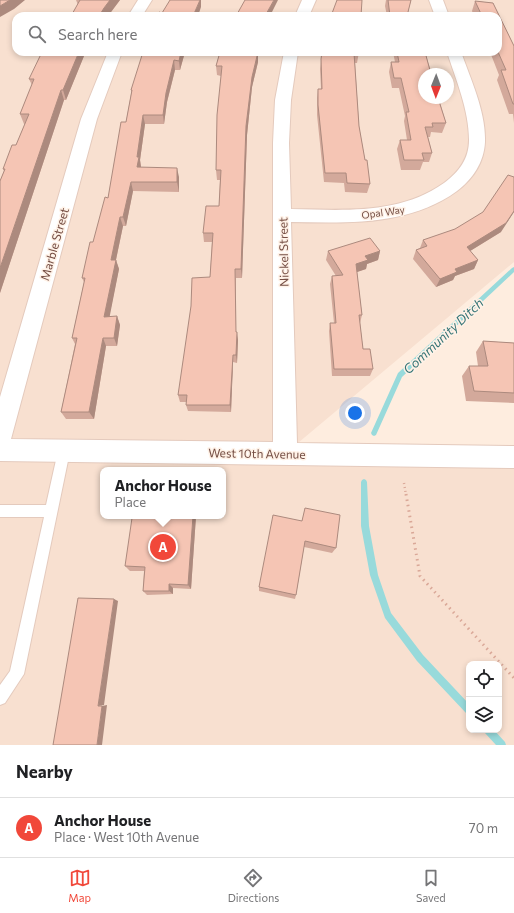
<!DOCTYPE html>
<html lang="en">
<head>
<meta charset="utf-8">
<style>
	body { margin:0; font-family:Commissioner,sans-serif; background:#f6f6f6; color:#202124 }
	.controls { position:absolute; right:12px; bottom:12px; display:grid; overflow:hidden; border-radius:8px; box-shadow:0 2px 6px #0003 }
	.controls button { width:36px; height:36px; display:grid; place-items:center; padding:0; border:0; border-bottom:1px solid #e0e0e0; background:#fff; color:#202124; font:20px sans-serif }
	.compass { position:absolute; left:418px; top:68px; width:36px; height:36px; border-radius:50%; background:#fff; box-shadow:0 2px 6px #0003; rotate:181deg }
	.you { position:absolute; left:355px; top:413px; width:14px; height:14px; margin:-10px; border:3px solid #fff; border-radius:50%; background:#1a73e8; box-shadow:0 0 0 6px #1a73e833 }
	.badge { display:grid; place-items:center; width:26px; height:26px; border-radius:50%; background:#f1483a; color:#fff; font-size:13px; font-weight:700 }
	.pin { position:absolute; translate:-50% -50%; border:2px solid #fff; box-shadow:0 1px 4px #0006 }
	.popup { position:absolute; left:100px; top:467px; width:126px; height:52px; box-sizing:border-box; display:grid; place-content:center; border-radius:8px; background:#fff; filter:drop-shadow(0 1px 3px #0005); font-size:13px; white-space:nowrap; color:#757577 }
	.popup b { font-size:15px; color:#202124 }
	.popup::after { content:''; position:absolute; left:50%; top:100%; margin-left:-8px; border:8px solid transparent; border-top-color:#fff }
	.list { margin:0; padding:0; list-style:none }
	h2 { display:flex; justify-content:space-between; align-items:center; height:52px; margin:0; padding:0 16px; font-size:17px }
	h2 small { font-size:13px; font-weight:400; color:#757577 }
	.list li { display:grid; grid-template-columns:26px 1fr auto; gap:12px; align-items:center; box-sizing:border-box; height:60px; padding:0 16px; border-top:1px solid #e0e0e0 }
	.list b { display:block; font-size:15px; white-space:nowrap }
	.list p { margin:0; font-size:13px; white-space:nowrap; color:#757577 }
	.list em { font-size:13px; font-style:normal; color:#757577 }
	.icon { flex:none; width:22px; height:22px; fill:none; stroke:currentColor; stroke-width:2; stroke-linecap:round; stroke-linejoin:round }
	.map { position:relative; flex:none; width:514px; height:745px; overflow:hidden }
	.search { position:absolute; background:#fff; box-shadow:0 2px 6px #0003; left:12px; right:12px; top:12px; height:44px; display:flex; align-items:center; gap:10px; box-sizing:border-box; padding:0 14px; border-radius:12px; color:#757577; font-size:15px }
	.sheet { height:112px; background:#fff }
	nav { display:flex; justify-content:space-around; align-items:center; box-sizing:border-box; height:56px; border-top:1px solid #e0e0e0; background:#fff; font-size:11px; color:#757577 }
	nav a { display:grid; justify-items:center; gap:2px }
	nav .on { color:#f1483a }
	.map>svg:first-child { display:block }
	.residential { fill:#f8e0d0; fill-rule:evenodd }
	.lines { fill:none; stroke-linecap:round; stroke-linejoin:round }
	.stream { fill:#98dadb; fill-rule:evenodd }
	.lane-casing { stroke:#e4cabd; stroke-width:2 }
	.street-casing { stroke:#e4cabd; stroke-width:2 }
	.path-far1 { stroke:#daa898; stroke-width:2.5; stroke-dasharray:1 3; stroke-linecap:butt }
	.path { stroke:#daa898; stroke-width:3; stroke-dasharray:1.5 4; stroke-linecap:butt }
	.lane { fill:#fff; fill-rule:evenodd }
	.street { fill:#fff; fill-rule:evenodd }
	.wall { fill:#d3a99b }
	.shaded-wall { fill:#ac8a7e }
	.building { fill:#f5c5b4; stroke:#ac8a7e }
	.labels { text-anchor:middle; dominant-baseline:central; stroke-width:3; stroke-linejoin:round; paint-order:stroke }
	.far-street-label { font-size:10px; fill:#764f45; stroke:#fff2e7 }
	.street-label { font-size:12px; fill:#764f45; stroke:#fff2e7 }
	.water-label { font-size:13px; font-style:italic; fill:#357476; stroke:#fff2e7 }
</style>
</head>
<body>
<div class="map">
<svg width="514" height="745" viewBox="0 0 514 745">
	<rect width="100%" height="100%" fill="#feeddf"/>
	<!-- residential -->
	<path class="residential" d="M 0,0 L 514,0 L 514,262 L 286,453 L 514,462 L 514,745 L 0,745 ZM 16,16 L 498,16 L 498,52 L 16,52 ZM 424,74 L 448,74 L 448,98 L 424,98 ZM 103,470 L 223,470 L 223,516 L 103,516 ZM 469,664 L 499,664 L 499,730 L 469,730 Z"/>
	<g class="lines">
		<!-- stream -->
		<path class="stream" d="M 514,267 L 514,272 L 402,377 L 376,435 L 374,436 L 372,435 L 371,433 L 398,373 L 512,268 Z
			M 364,479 L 366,480 L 367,482 L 369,526 L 378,575 L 391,613 L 423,655 L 469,704 L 469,714 L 466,713 L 417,661 L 385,618 L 370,575 L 361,526 L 361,482 L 362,480 Z
			M 484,730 L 494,730 L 505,742 L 506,745 L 496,745 L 485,733 Z"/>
		<!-- lane casing -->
		<g class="lane-casing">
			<path id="lane" d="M 64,445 L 68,447 L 70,451 L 24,674 L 5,703 L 0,705 L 0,685 L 10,671 L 44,517 L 0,517 L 0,505 L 46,505 L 58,451 L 60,447 Z"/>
		</g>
		<!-- street casing -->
		<g class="street-casing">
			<path id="street" d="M 138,0 L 152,0 L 142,16 L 128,16 Z
				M 302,0 L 316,0 L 309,16 L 295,16 Z
				M 429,0 L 443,0 L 449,16 L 435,16 Z
				M 108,52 L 122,52 L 97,119 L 11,439 L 273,442 L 273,143 L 275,100 L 284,52 L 298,52 L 291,100 L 289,143 L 291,209 C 343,210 399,215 444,183 C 459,172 469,159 469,140 C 469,110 456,80 447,52 L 461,52 C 471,80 486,112 485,142 C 484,162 473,179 457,191 C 409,226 348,223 291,222 L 297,443 L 514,446 L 514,468 L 0,461 L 0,397 L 81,119 Z"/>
		</g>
		<!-- path-far1 -->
		<path class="path-far1" d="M 404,483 L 406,495"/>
		<!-- path -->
		<path class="path" d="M 406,494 L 420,576 L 514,678"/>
		<!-- lane -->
		<use href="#lane" class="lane"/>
		<!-- street -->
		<use href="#street" class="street"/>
	</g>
	<!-- wall -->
	<path class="wall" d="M 76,0 L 120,0 L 108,16 L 71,16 L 78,5 Z
		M 386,0 L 411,0 L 407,16 L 387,16 L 385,6 Z
		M 475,1 L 493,3 L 514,46 L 514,123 L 513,114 L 509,114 L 497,80 L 499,75 L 490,52 L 498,52 L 498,16 L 474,16 L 472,11 Z
		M 185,52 L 180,70 L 175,70 L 167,102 L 164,124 L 145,124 L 140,160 L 141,167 L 179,177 L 179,192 L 133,191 L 126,226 L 123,226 L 116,260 L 119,269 L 109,317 L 117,316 L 120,325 L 117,346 L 106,346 L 94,419 L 66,419 L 61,412 L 75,344 L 72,338 L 84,282 L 82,278 L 108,198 L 126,122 L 131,94 L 131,90 Z
		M 220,52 L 258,52 L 258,62 L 252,87 L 247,135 L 242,278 L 236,278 L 236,332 L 238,340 L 237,363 L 233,362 L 231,412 L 188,411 L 186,405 L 187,402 L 180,402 L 178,395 L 210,277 L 212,242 L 204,242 L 203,233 L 219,206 L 220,180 L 217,180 L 216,170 L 221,76 L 217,75 L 216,66 Z
		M 322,52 L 359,52 L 357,63 L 355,63 L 359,126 L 365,160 L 370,184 L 367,193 L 345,192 L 344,183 L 324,182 L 317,115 L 317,98 L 318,89 L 321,89 L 320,69 Z
		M 393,52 L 425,52 L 446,123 L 442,133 L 431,132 L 430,137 L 428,137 L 432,153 L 429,162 L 423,162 L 420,170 L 401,170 L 397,149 L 400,140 L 407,140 L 404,121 L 405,116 L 399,88 L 392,88 L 389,72 L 391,62 L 395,62 Z
		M 84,56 L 66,100 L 64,100 L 0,293 L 0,181 L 4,171 L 3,169 L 16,145 L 25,124 L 24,124 L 20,114 L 32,85 L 29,79 Z
		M 501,232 L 470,251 L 478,260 L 474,269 L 455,276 L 453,280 L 436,287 L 413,259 L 416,250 L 420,248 L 423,240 Z
		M 328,251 L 380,251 L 378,260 L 367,264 L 366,269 L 357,272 L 362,315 L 360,323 L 363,349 L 373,369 L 370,376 L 332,376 L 329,331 L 330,323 L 334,323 L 330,284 L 332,276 L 336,276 L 326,260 Z
		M 483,341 L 514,343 L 514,403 L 466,401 L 462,376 L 469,366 L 478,366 L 476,352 Z
		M 305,508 L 336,548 L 332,553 L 304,547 L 296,595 L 295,599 L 259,591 L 259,587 L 302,521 Z
		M 152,516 L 196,516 L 191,589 L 173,588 L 173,594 L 147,595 L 143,591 L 144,571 L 130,571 L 125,566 L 151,518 Z"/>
	<!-- shaded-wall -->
	<path class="shaded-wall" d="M 10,0 L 25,0 L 14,9 L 0,17 L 0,6 Z
		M 110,0 L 120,0 L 108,16 L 99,16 L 104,8 Z
		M 200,0 L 201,0 L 201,7 L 198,16 L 193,16 Z
		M 274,0 L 278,0 L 270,16 L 265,16 Z
		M 79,52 L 86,52 L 84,56 L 66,100 L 63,90 Z
		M 181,52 L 185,52 L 180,70 L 179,61 Z
		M 258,52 L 258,62 L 252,87 L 247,135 L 242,278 L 241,269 L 246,126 L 252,77 Z
		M 174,60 L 175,70 L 167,102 L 164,124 L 163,115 L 166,93 Z
		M 61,90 L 64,100 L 0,293 L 0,268 Z
		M 143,115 L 145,124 L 140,160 L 141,167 L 139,177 L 137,167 L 137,157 Z
		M 177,168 L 179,177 L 179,192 L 177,182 Z
		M 131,182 L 133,191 L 126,226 L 123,217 Z
		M 514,211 L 514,212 L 501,232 L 462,256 L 467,247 Z
		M 120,217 L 123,226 L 114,269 L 111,260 Z
		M 380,251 L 378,260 L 367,264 L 366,269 L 354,273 L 356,264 L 365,256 Z
		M 116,260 L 119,269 L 108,325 L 104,317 Z
		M 478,260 L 474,269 L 455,276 L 453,280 L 436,287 L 440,279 L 455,269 Z
		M 117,316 L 120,325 L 117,346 L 114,338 Z
		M 237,332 L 238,340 L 237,363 L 236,355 Z
		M 103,338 L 106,346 L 94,419 L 89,412 Z
		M 233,355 L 233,362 L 231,412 L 230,405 Z
		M 193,516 L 196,516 L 191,589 L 188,585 Z
		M 169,584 L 173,588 L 173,594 L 169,591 Z
		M 114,599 L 118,601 L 104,705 L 98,706 Z
		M 107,705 L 102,745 L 97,745 L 102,706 Z"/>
	<!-- building -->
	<path class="building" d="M 0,0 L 10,0 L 0,6 Z
		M 80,0 L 110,0 L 104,8 L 99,16 L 71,16 Z
		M 170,0 L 200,0 L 193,16 L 158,16 L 159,12 L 162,13 Z
		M 245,0 L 274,0 L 265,16 L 236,16 Z
		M 337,0 L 362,0 L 361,16 L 331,16 Z
		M 388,0 L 411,0 L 407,16 L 390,16 Z
		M 475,1 L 493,3 L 514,46 L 514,104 L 513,104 L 501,70 L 506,70 L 498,52 L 498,16 L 482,16 Z
		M 42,52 L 79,52 L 63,90 L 61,90 L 0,268 L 0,181 L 5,169 L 3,169 L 12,145 L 16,145 L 29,114 L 20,114 L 34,79 L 29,79 Z
		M 143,52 L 181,52 L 179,61 L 174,60 L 166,93 L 163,115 L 143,115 L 137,157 L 139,157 L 137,167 L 177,168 L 177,182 L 131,182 L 123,217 L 120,217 L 111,260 L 116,260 L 104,317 L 117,316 L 114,338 L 103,338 L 89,412 L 61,412 L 77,338 L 72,338 L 85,278 L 82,278 L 90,242 L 93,242 L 105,197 L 108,198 L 121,122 L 126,122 L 132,90 L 131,90 Z
		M 220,52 L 258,52 L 252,77 L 246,126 L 241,269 L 235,269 L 236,332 L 237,332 L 236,355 L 233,355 L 230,405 L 186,405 L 187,395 L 178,395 L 191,306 L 192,278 L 210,277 L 213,233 L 203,233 L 206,206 L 219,206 L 221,170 L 216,170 L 217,115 L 222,66 L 216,66 Z
		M 322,52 L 359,52 L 359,53 L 354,53 L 359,126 L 365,160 L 367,160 L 370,184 L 347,183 L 346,173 L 325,173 L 318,105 L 318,89 L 322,89 L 321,59 Z
		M 397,52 L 425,52 L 431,74 L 424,74 L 424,98 L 438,98 L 446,123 L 432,123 L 433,127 L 425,127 L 432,153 L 422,153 L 424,160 L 404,160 L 400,140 L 411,140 L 406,112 L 409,112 L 401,78 L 394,78 L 391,62 L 399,62 Z
		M 508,175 L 514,177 L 514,211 L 506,223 L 467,247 L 478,260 L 455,269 L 457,272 L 440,279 L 416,250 L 427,246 L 423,240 L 455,229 L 483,212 Z
		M 370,238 L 380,251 L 365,256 L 368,260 L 356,264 L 362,315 L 359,315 L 363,349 L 370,349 L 373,369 L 334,369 L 330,323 L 336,323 L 332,276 L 343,275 L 328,251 Z
		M 483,341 L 514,343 L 514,393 L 474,391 L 469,366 L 488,366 Z
		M 305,508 L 340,515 L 336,548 L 305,541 L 296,595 L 259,587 L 273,515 L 302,521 Z
		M 152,516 L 193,516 L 188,585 L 169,584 L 169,591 L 143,591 L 145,567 L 125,566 L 132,518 L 151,518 Z
		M 78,598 L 114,599 L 98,706 L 102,706 L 97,745 L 53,745 Z"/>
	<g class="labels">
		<!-- far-street labels -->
		<g class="far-street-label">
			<text transform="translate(383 212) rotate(-8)">Opal Way</text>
		</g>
		<!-- street labels -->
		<g class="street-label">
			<text transform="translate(54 244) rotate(-74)">Marble Street</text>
			<text transform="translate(283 252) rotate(-91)">Nickel Street</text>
			<text transform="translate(257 453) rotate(1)">West 10th Avenue</text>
		</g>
		<!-- water labels -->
		<g class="water-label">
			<text transform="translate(443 336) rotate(-43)">Community Ditch</text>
		</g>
	</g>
</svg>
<div class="controls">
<button><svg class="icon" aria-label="locate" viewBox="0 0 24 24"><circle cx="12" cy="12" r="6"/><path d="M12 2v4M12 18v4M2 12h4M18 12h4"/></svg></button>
<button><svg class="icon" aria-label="layers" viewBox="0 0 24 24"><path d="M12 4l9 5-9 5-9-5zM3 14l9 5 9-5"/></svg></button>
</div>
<svg class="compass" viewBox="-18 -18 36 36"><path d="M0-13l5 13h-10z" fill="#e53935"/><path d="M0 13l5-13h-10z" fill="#757577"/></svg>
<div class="you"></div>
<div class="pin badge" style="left:163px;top:547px">A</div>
<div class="popup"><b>Anchor House</b>Place</div>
<div class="search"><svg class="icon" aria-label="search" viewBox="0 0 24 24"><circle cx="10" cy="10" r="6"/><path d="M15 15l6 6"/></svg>Search here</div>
</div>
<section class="sheet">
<h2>Nearby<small></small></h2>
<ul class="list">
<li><span class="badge">A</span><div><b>Anchor House</b><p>Place · West 10th Avenue</p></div><em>70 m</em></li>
</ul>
</section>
<nav>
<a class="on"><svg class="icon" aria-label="map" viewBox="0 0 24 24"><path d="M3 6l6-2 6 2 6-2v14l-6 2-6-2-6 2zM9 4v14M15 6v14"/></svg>Map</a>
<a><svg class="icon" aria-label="directions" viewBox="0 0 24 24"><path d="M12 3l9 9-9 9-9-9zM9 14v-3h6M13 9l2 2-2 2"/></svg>Directions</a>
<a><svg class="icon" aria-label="saved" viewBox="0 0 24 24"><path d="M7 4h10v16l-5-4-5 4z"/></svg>Saved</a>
</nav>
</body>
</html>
